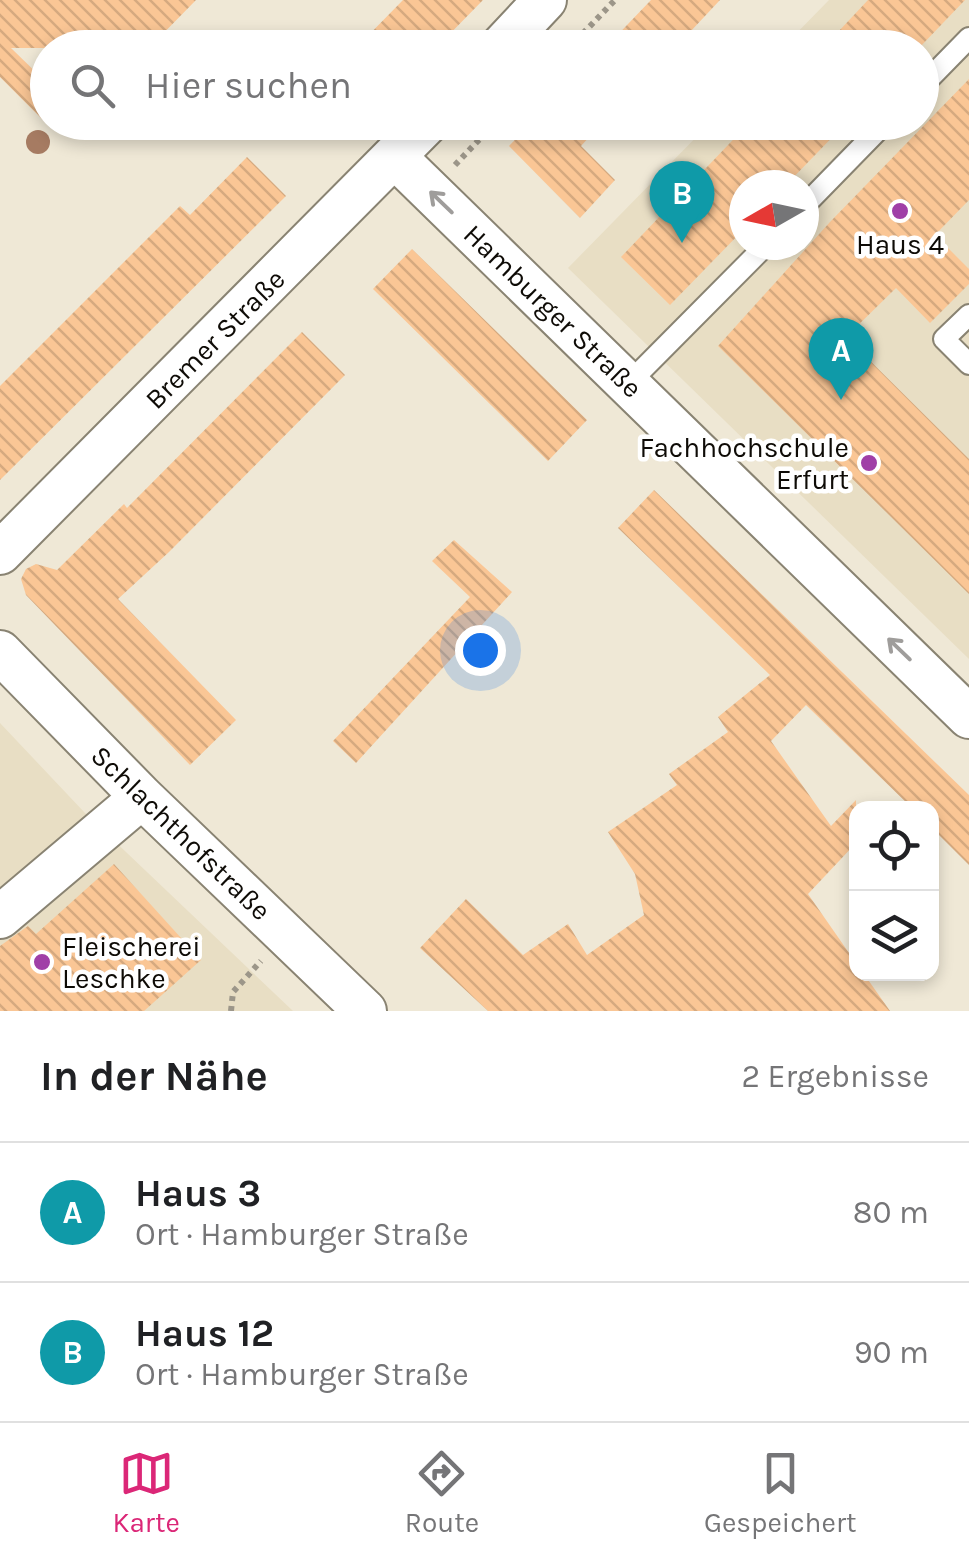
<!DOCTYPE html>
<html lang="de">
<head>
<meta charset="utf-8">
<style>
	body { margin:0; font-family:Karla,sans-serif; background:#f2f2f2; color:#202124 }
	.controls { position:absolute; right:30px; bottom:30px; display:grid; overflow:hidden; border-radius:20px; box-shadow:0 5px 15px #0003 }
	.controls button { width:90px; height:90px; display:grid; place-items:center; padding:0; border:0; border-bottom:2px solid #e0e0e0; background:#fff; color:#202124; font:50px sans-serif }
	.compass { position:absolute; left:729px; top:170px; width:90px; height:90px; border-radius:50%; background:#fff; box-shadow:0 5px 15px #0003; rotate:261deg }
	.you { position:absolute; left:480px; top:650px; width:35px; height:35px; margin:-25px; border:8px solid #fff; border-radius:50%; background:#1a73e8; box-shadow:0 0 0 15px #1a73e833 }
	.badge { display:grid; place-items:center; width:65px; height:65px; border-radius:50%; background:#db2777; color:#fff; font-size:32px; font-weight:700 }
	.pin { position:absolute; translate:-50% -82px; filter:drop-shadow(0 2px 5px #0008) }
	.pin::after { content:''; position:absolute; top:52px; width:35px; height:30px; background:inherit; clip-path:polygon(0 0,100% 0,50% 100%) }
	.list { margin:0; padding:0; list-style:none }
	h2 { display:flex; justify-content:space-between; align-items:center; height:130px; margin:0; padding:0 40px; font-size:42px }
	h2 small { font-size:32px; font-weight:400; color:#757577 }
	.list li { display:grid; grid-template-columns:65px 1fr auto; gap:30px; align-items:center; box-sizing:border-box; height:140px; padding:0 40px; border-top:2px solid #e0e0e0 }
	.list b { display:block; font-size:38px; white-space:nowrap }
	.list p { margin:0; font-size:32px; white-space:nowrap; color:#757577 }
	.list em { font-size:32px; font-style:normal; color:#757577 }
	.icon { flex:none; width:55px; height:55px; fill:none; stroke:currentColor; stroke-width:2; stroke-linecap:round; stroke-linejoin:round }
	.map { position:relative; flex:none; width:969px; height:1011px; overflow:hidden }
	.search { position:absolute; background:#fff; box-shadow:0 5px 15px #0003; left:30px; right:30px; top:30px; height:110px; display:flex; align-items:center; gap:25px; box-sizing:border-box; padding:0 35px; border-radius:55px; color:#757577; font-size:38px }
	.sheet { height:410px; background:#fff }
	nav { display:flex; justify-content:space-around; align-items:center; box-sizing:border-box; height:140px; border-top:2px solid #e0e0e0; background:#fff; font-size:28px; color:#757577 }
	nav a { display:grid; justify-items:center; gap:5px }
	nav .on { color:#db2777 }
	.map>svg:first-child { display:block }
	.built { fill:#e8dec4; fill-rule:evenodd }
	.building { fill:url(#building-back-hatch) }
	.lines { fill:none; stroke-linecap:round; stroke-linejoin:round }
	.service-casing { stroke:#898372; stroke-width:24 }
	.minor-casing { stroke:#898372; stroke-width:46 }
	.path { stroke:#9c9689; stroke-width:6; stroke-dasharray:5 5; stroke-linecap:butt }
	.service { stroke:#fff; stroke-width:20 }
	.minor { stroke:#fff; stroke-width:42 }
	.tree { fill:#a67b62 }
	.oneway { stroke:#9f9d9b }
	.poi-dot { fill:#a03fa7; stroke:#fff; stroke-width:4 }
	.labels { text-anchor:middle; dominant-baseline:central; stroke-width:9; stroke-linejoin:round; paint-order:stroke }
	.poi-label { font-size:28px; fill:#0e0b06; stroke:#fff }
	.street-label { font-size:28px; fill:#0e0b06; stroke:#fff }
</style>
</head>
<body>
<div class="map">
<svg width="969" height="1011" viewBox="0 0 969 1011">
	<defs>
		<pattern id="building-back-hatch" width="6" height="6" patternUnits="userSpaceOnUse" patternTransform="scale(2.5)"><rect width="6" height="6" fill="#fac695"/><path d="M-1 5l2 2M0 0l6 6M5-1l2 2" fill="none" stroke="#d5a97f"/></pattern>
	</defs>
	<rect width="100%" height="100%" fill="#efe8d6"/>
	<!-- built -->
	<path class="built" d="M 829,0 L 969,0 L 969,659 L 568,268 L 710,123 L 922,122 L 922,48 L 783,47 ZM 744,185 L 804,185 L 804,245 L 744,245 Z
		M 0,723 L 85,813 L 293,1011 L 0,1011 Z"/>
	<!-- building -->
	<path class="building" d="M 0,0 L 196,0 L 149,48 L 11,48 L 48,84 L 48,125 L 0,77 Z
		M 403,0 L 483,0 L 436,48 L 356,48 Z
		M 651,0 L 720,0 L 675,48 L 605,48 Z
		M 868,0 L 965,0 L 919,48 L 823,48 Z
		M 969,79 L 969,200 L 935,235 L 969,269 L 969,284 L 930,323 L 896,288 L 846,337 L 969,459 L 969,594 L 718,346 L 830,222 Z
		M 532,122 L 603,122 L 581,146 L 615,180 L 580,218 L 509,146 Z
		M 750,122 L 847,122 L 786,185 L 744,185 L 744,229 L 670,305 L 621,257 Z
		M 247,157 L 286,196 L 0,480 L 0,386 L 180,206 L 190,215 Z
		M 412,249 L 587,420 L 548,461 L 373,289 Z
		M 302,332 L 345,375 L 169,552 L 118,599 L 236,720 L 190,765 L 26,595 L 21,579 L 26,569 L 36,564 L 57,570 L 124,504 L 127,508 Z
		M 654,490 L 969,795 L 969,865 L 932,828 L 932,808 L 912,808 L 806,705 L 771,741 L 831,826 L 856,800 L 856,843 L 808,894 L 856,963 L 856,974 L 864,974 L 890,1011 L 488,1011 L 420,948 L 466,899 L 523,955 L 568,924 L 587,955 L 644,915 L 635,874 L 608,832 L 677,785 L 669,774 L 728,732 L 718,717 L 770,675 L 618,528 Z
		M 454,540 L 512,592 L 356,763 L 333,741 L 470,597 L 432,561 Z
		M 114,864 L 201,960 L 144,1011 L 0,1011 L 0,946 L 28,926 L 36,934 Z"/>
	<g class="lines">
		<!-- service casing -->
		<g class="service-casing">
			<path id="service" d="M 922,86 L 969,38
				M 804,206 L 886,122
				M 969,315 L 944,339 L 969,364
				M 628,384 L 766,245"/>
		</g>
		<!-- minor casing -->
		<g class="minor-casing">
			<path id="minor" d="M 500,48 L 545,0
				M 395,157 L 969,717
				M 0,553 L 428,122
				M 0,652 L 142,797 L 365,1011
				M 0,917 L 142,797"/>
		</g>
		<!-- path -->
		<path class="path" d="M 569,48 L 615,0
			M 455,165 L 496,122
			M 231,1011 L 233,992 L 261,961"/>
		<!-- service -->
		<use href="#service" class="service"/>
		<!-- minor -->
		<use href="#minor" class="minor"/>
	</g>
	<!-- trees -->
	<circle class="tree" cx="38" cy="142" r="12"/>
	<!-- one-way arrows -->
	<defs><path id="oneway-shaft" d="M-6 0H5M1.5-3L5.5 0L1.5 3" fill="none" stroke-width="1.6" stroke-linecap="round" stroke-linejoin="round" transform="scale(2.5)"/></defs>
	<g class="oneway">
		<use href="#oneway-shaft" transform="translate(441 202) rotate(-136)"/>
		<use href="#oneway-shaft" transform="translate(899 649) rotate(-136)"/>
	</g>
	<!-- markers -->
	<g class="poi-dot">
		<circle cx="900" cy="211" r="10"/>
		<circle cx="869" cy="463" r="10"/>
		<circle cx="42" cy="962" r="10"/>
	</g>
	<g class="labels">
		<!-- poi labels -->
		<g class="poi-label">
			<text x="900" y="244">Haus 4</text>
			<text x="849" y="447" text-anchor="end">Fachhochschule<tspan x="849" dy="32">Erfurt</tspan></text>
			<text x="62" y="946" text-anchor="start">Fleischerei<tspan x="62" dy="32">Leschke</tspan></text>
		</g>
		<!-- street labels -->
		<g class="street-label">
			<text transform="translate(553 311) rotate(44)">Hamburger Straße</text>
			<text transform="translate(215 339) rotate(-45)">Bremer Straße</text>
			<text transform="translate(181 833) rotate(44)">Schlachthofstraße</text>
		</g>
	</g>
</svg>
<div class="controls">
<button><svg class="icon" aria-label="locate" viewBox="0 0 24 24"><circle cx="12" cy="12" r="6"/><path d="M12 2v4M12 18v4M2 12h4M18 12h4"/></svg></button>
<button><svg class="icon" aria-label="layers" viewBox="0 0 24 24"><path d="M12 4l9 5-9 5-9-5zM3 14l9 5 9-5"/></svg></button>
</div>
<svg class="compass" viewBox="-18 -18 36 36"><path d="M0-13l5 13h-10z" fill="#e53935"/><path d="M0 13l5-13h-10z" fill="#757577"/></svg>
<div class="you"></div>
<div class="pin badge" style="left:841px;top:400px;background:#0f9aa8">A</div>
<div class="pin badge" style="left:682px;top:243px;background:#0f9aa8">B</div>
<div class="search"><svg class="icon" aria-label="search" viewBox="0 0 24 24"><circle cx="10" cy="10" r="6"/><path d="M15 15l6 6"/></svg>Hier suchen</div>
</div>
<section class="sheet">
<h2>In der Nähe<small>2 Ergebnisse</small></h2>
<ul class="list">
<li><span class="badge" style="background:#0f9aa8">A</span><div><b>Haus 3</b><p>Ort · Hamburger Straße</p></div><em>80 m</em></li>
<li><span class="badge" style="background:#0f9aa8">B</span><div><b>Haus 12</b><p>Ort · Hamburger Straße</p></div><em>90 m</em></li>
</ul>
</section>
<nav>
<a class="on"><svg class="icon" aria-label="map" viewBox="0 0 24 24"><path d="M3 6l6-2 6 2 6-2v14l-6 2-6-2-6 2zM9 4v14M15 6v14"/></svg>Karte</a>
<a><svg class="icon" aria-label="directions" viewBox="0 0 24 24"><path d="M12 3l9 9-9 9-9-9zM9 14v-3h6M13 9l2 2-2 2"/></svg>Route</a>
<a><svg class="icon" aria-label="saved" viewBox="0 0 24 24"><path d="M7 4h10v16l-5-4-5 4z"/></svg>Gespeichert</a>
</nav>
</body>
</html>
